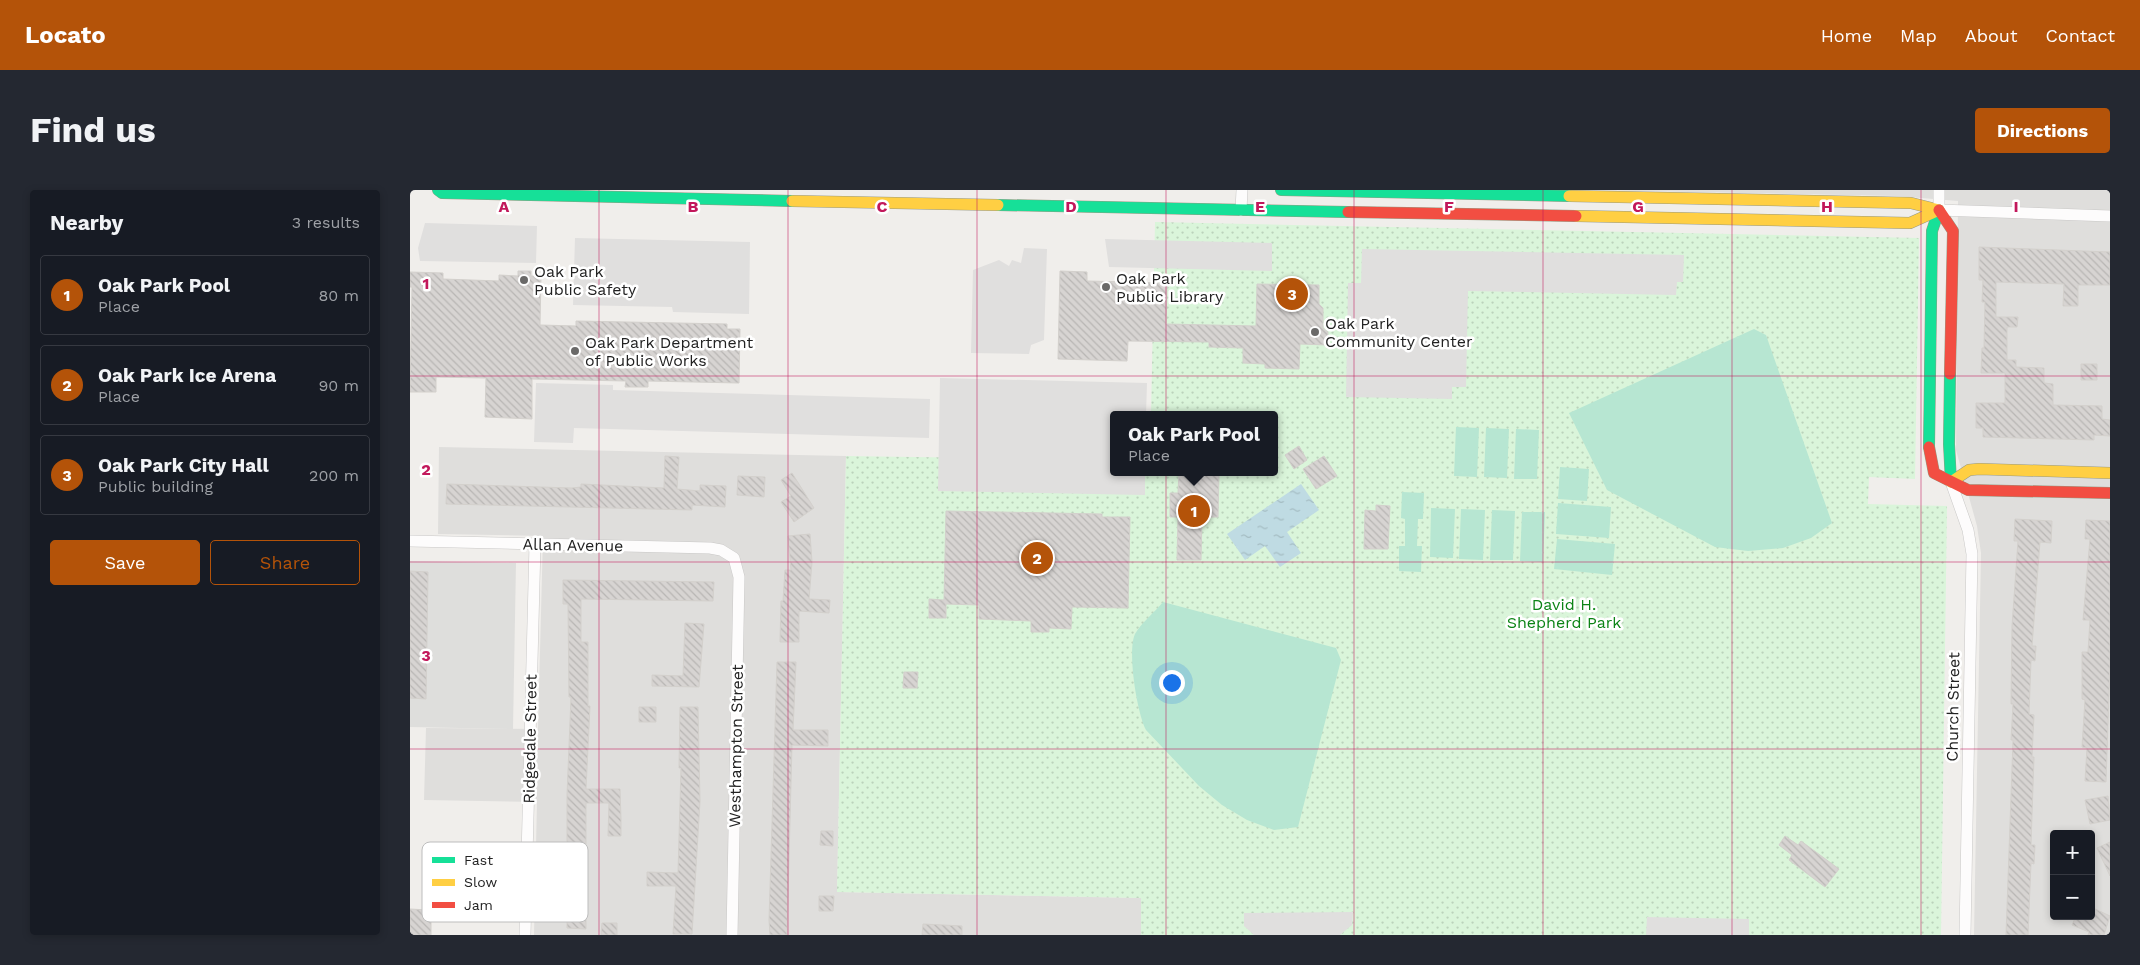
<!DOCTYPE html>
<html lang="en">
<head>
<meta charset="utf-8">
<style>
	body { margin:0; font-family:"Work Sans",sans-serif; background:#242831; color:#f1f3f6 }
	.controls { position:absolute; right:15px; bottom:15px; display:grid; overflow:hidden; border-radius:5px; box-shadow:0 2px 8px #0003 }
	.controls button { width:45px; height:45px; display:grid; place-items:center; padding:0; border:0; border-bottom:1px solid #363941; background:#171b24; color:#f1f3f6; font:25px sans-serif }
	.you { position:absolute; left:761px; top:492px; width:18px; height:18px; margin:-12px; border:4px solid #fff; border-radius:50%; background:#1a73e8; box-shadow:0 0 0 8px #1a73e833 }
	.badge { display:grid; place-items:center; width:32px; height:32px; border-radius:50%; background:#b45309; color:#fff; font-size:16px; font-weight:700 }
	.pin { position:absolute; translate:-50% -50%; border:2px solid #fff; box-shadow:0 1px 5px #0006 }
	.popup { position:absolute; left:700px; top:221px; width:168px; height:65px; box-sizing:border-box; display:grid; place-content:center; border-radius:5px; background:#171b24; filter:drop-shadow(0 1px 4px #0005); font-size:16px; white-space:nowrap; color:#9ea1a6 }
	.popup b { font-size:19px; color:#f1f3f6 }
	.popup::after { content:''; position:absolute; left:50%; top:100%; margin-left:-10px; border:10px solid transparent; border-top-color:#171b24 }
	.list { margin:0; padding:0; list-style:none }
	h2 { display:flex; justify-content:space-between; align-items:center; height:65px; margin:0; padding:0 20px; font-size:21px }
	h2 small { font-size:16px; font-weight:400; color:#9ea1a6 }
	.list li { display:grid; grid-template-columns:32px 1fr auto; gap:15px; align-items:center; box-sizing:border-box; height:80px; margin:0 10px 10px; padding:0 10px; border:1px solid #363941; border-radius:5px }
	.list b { display:block; font-size:19px; white-space:nowrap }
	.list p { margin:0; font-size:16px; white-space:nowrap; color:#9ea1a6 }
	.list em { font-size:16px; font-style:normal; color:#9ea1a6 }
	.actions { display:flex; gap:10px; padding:15px 20px }
	.actions a { flex:1; padding:11px 0; border:1px solid #b45309; border-radius:5px; text-align:center; font-size:18px; color:#b45309 }
	.actions .main { background:#b45309; color:#fff }
	.map { position:relative; flex:none; width:1700px; height:745px; overflow:hidden; border-radius:5px }
	header { display:flex; align-items:center; gap:30px; box-sizing:border-box; height:70px; padding:0 25px; background:#b45309; color:#fff }
	header strong { font-size:24px }
	nav { display:flex; gap:28px; margin-inline-start:auto; font-size:18px }
	.intro { display:flex; align-items:center; justify-content:space-between; box-sizing:border-box; height:120px; padding:0 30px }
	h1 { margin:0; font-size:35px }
	.button { padding:12px 22px; border-radius:5px; background:#b45309; color:#fff; font-size:18px; font-weight:700 }
	main { display:flex; gap:30px; padding:0 30px }
	aside { flex:1; background:#171b24; border-radius:5px; box-shadow:0 2px 8px #0003 }
	.map>svg:first-child { display:block }
	.residential { fill:#dfdedc; fill-rule:evenodd }
	.religious { fill:#dededc }
	.park { fill:url(#park-dots) }
	.pitch { fill:#b7e6d2 }
	.parking { fill:#e0dfde }
	.water { fill:url(#water-ripples) }
	.building { fill:url(#building-back-hatch); stroke:#d3d0cc }
	.lines { fill:none; stroke-linecap:round; stroke-linejoin:round }
	.street-casing { stroke:#c9c8c7; stroke-width:12 }
	.fast-casing { stroke:#999a82; stroke-width:12 }
	.slow-casing { stroke:#999a82; stroke-width:12 }
	.jam-casing { stroke:#999a82; stroke-width:12 }
	.street { stroke:#fdfcfc; stroke-width:11 }
	.fast { stroke:#16e098; stroke-width:11 }
	.slow { stroke:#ffcf43; stroke-width:11 }
	.jam { stroke:#f24e42; stroke-width:11 }
	.grid { fill:none; stroke:#c2185b; stroke-width:1; stroke-opacity:0.55 }
	.poi-dot { fill:#6a6968; stroke:#fff; stroke-width:2 }
	.labels { text-anchor:middle; dominant-baseline:central; stroke-width:5; stroke-linejoin:round; paint-order:stroke }
	.poi-label { font-size:16px; fill:#222; stroke:#fff; text-anchor:start }
	.street-label { font-size:16px; fill:#222; stroke:#fff }
	.park-label { font-size:16px; fill:#0c8416; stroke:#fff }
	.key { fill:#fff; stroke:#bdbdbd; stroke-width:1 }
	.key-label { font-size:14px; fill:#222 }
	.grid-label { font-size:16px; text-anchor:middle; font-weight:bold; fill:#c2185b; stroke:#fff; stroke-width:5; stroke-linejoin:round; paint-order:stroke }
</style>
</head>
<body>
<header>
<strong>Locato</strong>
<nav><a>Home</a><a>Map</a><a>About</a><a>Contact</a></nav>
</header>
<div class="intro"><h1>Find us</h1><a class="button">Directions</a></div>
<main>
<aside>
<h2>Nearby<small>3 results</small></h2>
<ul class="list">
<li><span class="badge">1</span><div><b>Oak Park Pool</b><p>Place</p></div><em>80 m</em></li>
<li><span class="badge">2</span><div><b>Oak Park Ice Arena</b><p>Place</p></div><em>90 m</em></li>
<li><span class="badge">3</span><div><b>Oak Park City Hall</b><p>Public building</p></div><em>200 m</em></li>
</ul>
<div class="actions"><a class="main">Save</a><a>Share</a></div>
</aside>
<div class="map">
<svg width="1700" height="745" viewBox="0 0 1700 745">
	<defs>
		<pattern id="park-dots" width="8" height="8" patternUnits="userSpaceOnUse" patternTransform="scale(1.25)"><rect width="8" height="8" fill="#daf5da"/><path d="M2 2h.1M6 6h.1" fill="none" stroke="#bbd2bb" stroke-width="1.8" stroke-linecap="round"/></pattern>
		<pattern id="water-ripples" width="26" height="14" patternUnits="userSpaceOnUse" patternTransform="scale(1.25)"><rect width="26" height="14" fill="#bfdbe3"/><path d="M2 4q2-2 4 0t4 0M15 11q2-2 4 0t4 0" fill="none" stroke="#a4bcc2"/></pattern>
		<pattern id="building-back-hatch" width="6" height="6" patternUnits="userSpaceOnUse" patternTransform="scale(1.25)"><rect width="6" height="6" fill="#d7d4d2"/><path d="M-1 5l2 2M0 0l6 6M5-1l2 2" fill="none" stroke="#b8b6b4"/></pattern>
	</defs>
	<rect width="100%" height="100%" fill="#f0eeeb"/>
	<!-- residential -->
	<path class="residential" d="M 1175,0 L 1700,0 L 1700,745 L 1564,745 L 1571,363 L 1567,336 L 1546,260 L 1548,11 L 1487,6 ZM 1644,644 L 1681,644 L 1681,726 L 1644,726 Z
		M 29,257 L 436,266 L 427,702 L 732,708 L 731,745 L 124,745 L 127,612 L 14,610 L 16,538 L 128,539 L 133,346 L 28,344 Z"/>
	<!-- religious -->
	<path class="religious" d="M 0,371 L 106,373 L 103,539 L 0,537 Z"/>
	<!-- park -->
	<path class="park" d="M 745,32 L 1509,48 L 1505,289 L 1459,287 L 1458,314 L 1537,316 L 1531,745 L 731,745 L 731,708 L 427,702 L 436,266 L 704,270 L 704,282 L 864,282 L 864,225 L 741,225 Z"/>
	<!-- pitch -->
	<path class="pitch" d="M 1344,139 L 1356,145 L 1422,333 L 1401,348 L 1373,358 L 1338,361 L 1305,357 L 1197,300 L 1159,223 Z
		M 1046,237 L 1069,238 L 1067,287 L 1044,286 Z
		M 1076,238 L 1099,239 L 1097,288 L 1074,287 Z
		M 1106,239 L 1129,240 L 1127,289 L 1104,289 Z
		M 1150,277 L 1179,279 L 1177,311 L 1148,309 Z
		M 992,302 L 1014,303 L 1013,329 L 1008,329 L 1007,356 L 1012,356 L 1011,382 L 989,381 L 989,356 L 995,356 L 995,329 L 991,328 Z
		M 1148,313 L 1201,317 L 1199,348 L 1146,344 Z
		M 1021,318 L 1045,319 L 1043,368 L 1020,367 Z
		M 1051,319 L 1075,320 L 1073,370 L 1049,369 Z
		M 1082,320 L 1105,321 L 1103,370 L 1080,370 Z
		M 1112,322 L 1135,322 L 1133,372 L 1110,371 Z
		M 1147,349 L 1205,354 L 1202,385 L 1144,379 Z
		M 753,412 L 926,458 L 931,470 L 888,637 L 864,640 L 837,630 L 812,615 L 789,596 L 736,540 C 727,523 717,461 725,444 C 731,433 745,422 753,412 Z"/>
	<!-- parking -->
	<path class="parking" d="M 15,33 L 127,36 L 126,73 L 10,71 L 8,58 Z
		M 165,48 L 340,52 L 339,124 L 263,122 L 262,117 L 163,115 Z
		M 695,49 L 862,53 L 862,81 L 699,77 Z
		M 614,58 L 637,59 L 634,150 L 621,155 L 619,164 L 561,163 L 563,80 L 589,70 L 599,76 L 602,70 L 611,73 Z
		M 952,59 L 1274,65 L 1273,92 L 1267,92 L 1266,105 L 1058,101 L 1056,197 L 1042,197 L 1042,209 L 936,207 L 938,93 L 951,93 Z
		M 530,188 L 737,193 L 736,225 L 704,225 L 704,282 L 735,282 L 735,305 L 528,301 Z
		M 126,193 L 203,195 L 203,200 L 520,209 L 519,248 L 164,238 L 163,253 L 124,252 Z
		M 943,722 L 942,735 L 930,745 L 844,745 L 834,736 L 834,723 Z
		M 1237,727 L 1339,729 L 1339,745 L 1236,745 Z"/>
	<!-- water -->
	<path class="water" d="M 891,294 L 909,320 L 877,342 L 891,363 L 870,377 L 855,356 L 835,370 L 817,344 Z"/>
	<!-- building -->
	<path class="building" d="M 1569,57 L 1700,62 L 1700,95 L 1668,95 L 1668,116 L 1653,116 L 1654,94 L 1586,92 L 1586,127 L 1608,127 L 1607,137 L 1597,137 L 1597,170 L 1606,170 L 1606,177 L 1634,178 L 1634,193 L 1643,194 L 1643,215 L 1692,216 L 1692,229 L 1700,230 L 1700,246 L 1684,245 L 1684,250 L 1573,247 L 1573,238 L 1566,238 L 1566,213 L 1595,213 L 1595,183 L 1571,183 L 1572,158 L 1574,158 L 1575,112 L 1572,112 L 1573,90 L 1569,90 Z
		M 108,81 L 121,81 L 121,86 L 131,86 L 130,135 L 166,136 L 166,131 L 317,134 L 317,139 L 330,139 L 329,193 L 238,191 L 238,197 L 215,197 L 216,191 L 122,189 L 122,229 L 75,227 L 76,188 L 26,187 L 26,202 L 0,202 L 2,97 L 0,97 L 0,82 L 33,83 L 33,89 L 89,91 L 89,85 L 108,86 Z
		M 650,81 L 677,82 L 677,91 L 757,93 L 756,134 L 846,136 L 847,94 L 909,95 L 909,114 L 913,118 L 913,138 L 918,142 L 917,155 L 890,154 L 889,179 L 855,178 L 855,174 L 833,173 L 833,158 L 799,157 L 799,152 L 718,151 L 717,171 L 648,169 Z
		M 1671,174 L 1687,174 L 1687,190 L 1671,190 Z
		M 889,256 L 897,270 L 884,279 L 875,265 Z
		M 255,266 L 269,267 L 267,299 L 290,301 L 290,295 L 316,296 L 315,317 L 282,315 L 282,320 L 36,314 L 37,294 L 162,298 L 171,297 L 171,294 L 254,298 Z
		M 914,266 L 927,286 L 906,299 L 893,279 Z
		M 769,282 L 809,285 L 808,327 L 792,327 L 791,370 L 767,370 L 768,327 L 760,327 L 760,303 L 768,303 Z
		M 382,283 L 404,318 L 384,332 L 371,312 L 381,306 L 371,290 Z
		M 328,286 L 355,287 L 354,307 L 327,305 Z
		M 966,315 L 980,316 L 978,359 L 954,359 L 955,320 L 966,321 Z
		M 536,321 L 692,324 L 692,327 L 720,327 L 718,418 L 662,417 L 661,439 L 639,438 L 639,442 L 621,442 L 621,431 L 569,429 L 569,415 L 536,414 L 536,428 L 519,428 L 519,409 L 534,410 Z
		M 1605,329 L 1642,331 L 1641,353 L 1630,352 L 1622,456 L 1626,456 L 1625,471 L 1621,470 L 1619,524 L 1624,525 L 1622,567 L 1624,567 L 1621,655 L 1625,655 L 1624,674 L 1621,673 L 1618,745 L 1596,745 L 1603,550 L 1601,550 L 1603,514 L 1601,514 L 1602,436 L 1608,351 L 1604,351 Z
		M 1676,330 L 1700,331 L 1700,477 L 1696,592 L 1675,591 L 1677,558 L 1672,557 L 1675,510 L 1672,509 L 1672,462 L 1678,462 L 1680,430 L 1673,430 L 1680,349 L 1675,349 Z
		M 400,344 L 402,372 L 399,409 L 420,410 L 419,423 L 389,421 L 389,452 L 370,452 L 371,411 L 373,411 L 375,380 L 381,380 L 378,346 Z
		M 0,381 L 18,382 L 16,509 L 0,508 Z
		M 153,390 L 304,392 L 303,411 L 171,409 L 171,452 L 178,452 L 178,516 L 180,516 L 176,599 L 210,599 L 211,630 L 211,646 L 198,646 L 199,613 L 176,613 L 176,739 L 157,738 L 157,605 L 161,507 L 159,507 L 158,414 L 153,414 Z
		M 275,433 L 294,434 L 289,497 L 242,496 L 242,485 L 273,486 Z
		M 367,472 L 386,472 L 383,540 L 418,540 L 418,556 L 382,555 L 377,745 L 360,745 L 359,730 Z
		M 494,482 L 508,482 L 507,498 L 493,498 Z
		M 229,517 L 246,517 L 246,532 L 229,532 Z
		M 270,517 L 288,517 L 290,611 L 282,744 L 263,744 L 266,696 L 237,696 L 237,682 L 268,683 L 271,578 L 269,578 Z
		M 1698,606 L 1700,630 L 1680,634 L 1675,610 Z
		M 411,641 L 423,641 L 423,656 L 410,655 Z
		M 1375,646 L 1388,655 L 1391,651 L 1429,679 L 1415,697 L 1379,670 L 1382,665 L 1369,655 Z
		M 1700,652 L 1700,686 L 1687,658 Z
		M 409,706 L 424,706 L 423,721 L 409,721 Z
		M 1681,717 L 1700,726 L 1694,745 L 1678,745 L 1679,742 L 1662,735 L 1666,726 L 1681,726 Z
		M 0,719 L 18,720 L 18,731 L 21,731 L 21,745 L 0,745 Z
		M 192,733 L 207,733 L 207,745 L 191,745 Z
		M 513,734 L 552,736 L 552,745 L 512,745 Z"/>
	<g class="lines">
		<!-- street casing -->
		<g class="street-casing">
			<path id="street" d="M 1529,0 L 1529,20 L 1700,26
				M 831,20 L 832,0
				M 1541,292 L 1558,340 L 1562,364 L 1555,745
				M 0,351 L 300,358 L 311,360 L 324,368 L 329,387 L 322,745
				M 115,745 L 125,354"/>
		</g>
		<!-- fast casing -->
		<g class="fast-casing">
			<path id="fast" d="M 28,0 L 32,3 L 382,11
				M 871,0 L 1159,6
				M 588,15 L 938,22
				M 1540,184 L 1539,254 L 1541,292
				M 1519,257 L 1522,41 L 1529,20"/>
		</g>
		<!-- slow casing -->
		<g class="slow-casing">
			<path id="slow" d="M 1159,6 L 1501,13 L 1529,20
				M 382,11 L 588,15
				M 1166,26 L 1500,33 L 1529,20
				M 1541,292 L 1559,280 L 1569,279 L 1700,283"/>
		</g>
		<!-- jam casing -->
		<g class="jam-casing">
			<path id="jam" d="M 1529,20 L 1543,41 L 1540,184
				M 938,22 L 1166,26
				M 1519,257 L 1524,283 L 1558,300 L 1700,303"/>
		</g>
		<!-- street -->
		<use href="#street" class="street"/>
		<!-- fast -->
		<use href="#fast" class="fast"/>
		<!-- slow -->
		<use href="#slow" class="slow"/>
		<!-- jam -->
		<use href="#jam" class="jam"/>
	</g>
	<!-- grid -->
	<path class="grid" d="M 189,0 L 189,745M 378,0 L 378,745M 567,0 L 567,745M 756,0 L 756,745M 944,0 L 944,745M 1133,0 L 1133,745M 1322,0 L 1322,745M 1511,0 L 1511,745M 0,186 L 1700,186M 0,372 L 1700,372M 0,559 L 1700,559"/>
	<!-- markers -->
	<g class="poi-dot">
		<circle cx="114" cy="90" r="5"/>
		<circle cx="696" cy="97" r="5"/>
		<circle cx="905" cy="142" r="5"/>
		<circle cx="165" cy="161" r="5"/>
	</g>
	<g class="labels">
		<!-- poi labels -->
		<g class="poi-label">
			<text x="124" y="81">Oak Park<tspan x="124" dy="18">Public Safety</tspan></text>
			<text x="706" y="88">Oak Park<tspan x="706" dy="18">Public Library</tspan></text>
			<text x="915" y="133">Oak Park<tspan x="915" dy="18">Community Center</tspan></text>
			<text x="175" y="152">Oak Park Department<tspan x="175" dy="18">of Public Works</tspan></text>
		</g>
		<!-- street labels -->
		<g class="street-label">
			<text transform="translate(163 355) rotate(1)">Allan Avenue</text>
			<text transform="translate(1543 517) rotate(-89)">Church Street</text>
			<text transform="translate(120 549) rotate(-89)">Ridgedale Street</text>
			<text transform="translate(326 556) rotate(-89)">Westhampton Street</text>
		</g>
		<!-- park labels -->
		<g class="park-label">
			<text x="1154" y="414">David H.<tspan x="1154" dy="18">Shepherd Park</tspan></text>
		</g>
	</g>
	<!-- legend -->
	<rect x="12" y="652" width="166" height="80" rx="8" class="key"/>
	<rect x="22" y="667" width="23" height="6" fill="#16e098"/>
	<rect x="22" y="689" width="23" height="7" fill="#ffcf43"/>
	<rect x="22" y="712" width="23" height="6" fill="#f24e42"/>
	<g class="key-label">
		<text x="54" y="675">Fast</text>
		<text x="54" y="697">Slow</text>
		<text x="54" y="720">Jam</text>
	</g>
	<g class="grid-label">
		<text x="94" y="22">A</text>
		<text x="283" y="22">B</text>
		<text x="472" y="22">C</text>
		<text x="661" y="22">D</text>
		<text x="850" y="22">E</text>
		<text x="1039" y="22">F</text>
		<text x="1228" y="22">G</text>
		<text x="1417" y="22">H</text>
		<text x="1606" y="22">I</text>
		<text x="16" y="99">1</text>
		<text x="16" y="285">2</text>
		<text x="16" y="471">3</text>
	</g>
</svg>
<div class="controls">
<button>+</button>
<button>−</button>
</div>
<div class="you"></div>
<div class="pin badge" style="left:784px;top:321px">1</div>
<div class="popup"><b>Oak Park Pool</b>Place</div>
<div class="pin badge" style="left:627px;top:368px">2</div>
<div class="pin badge" style="left:882px;top:104px">3</div>
</div>
</main>
</body>
</html>
